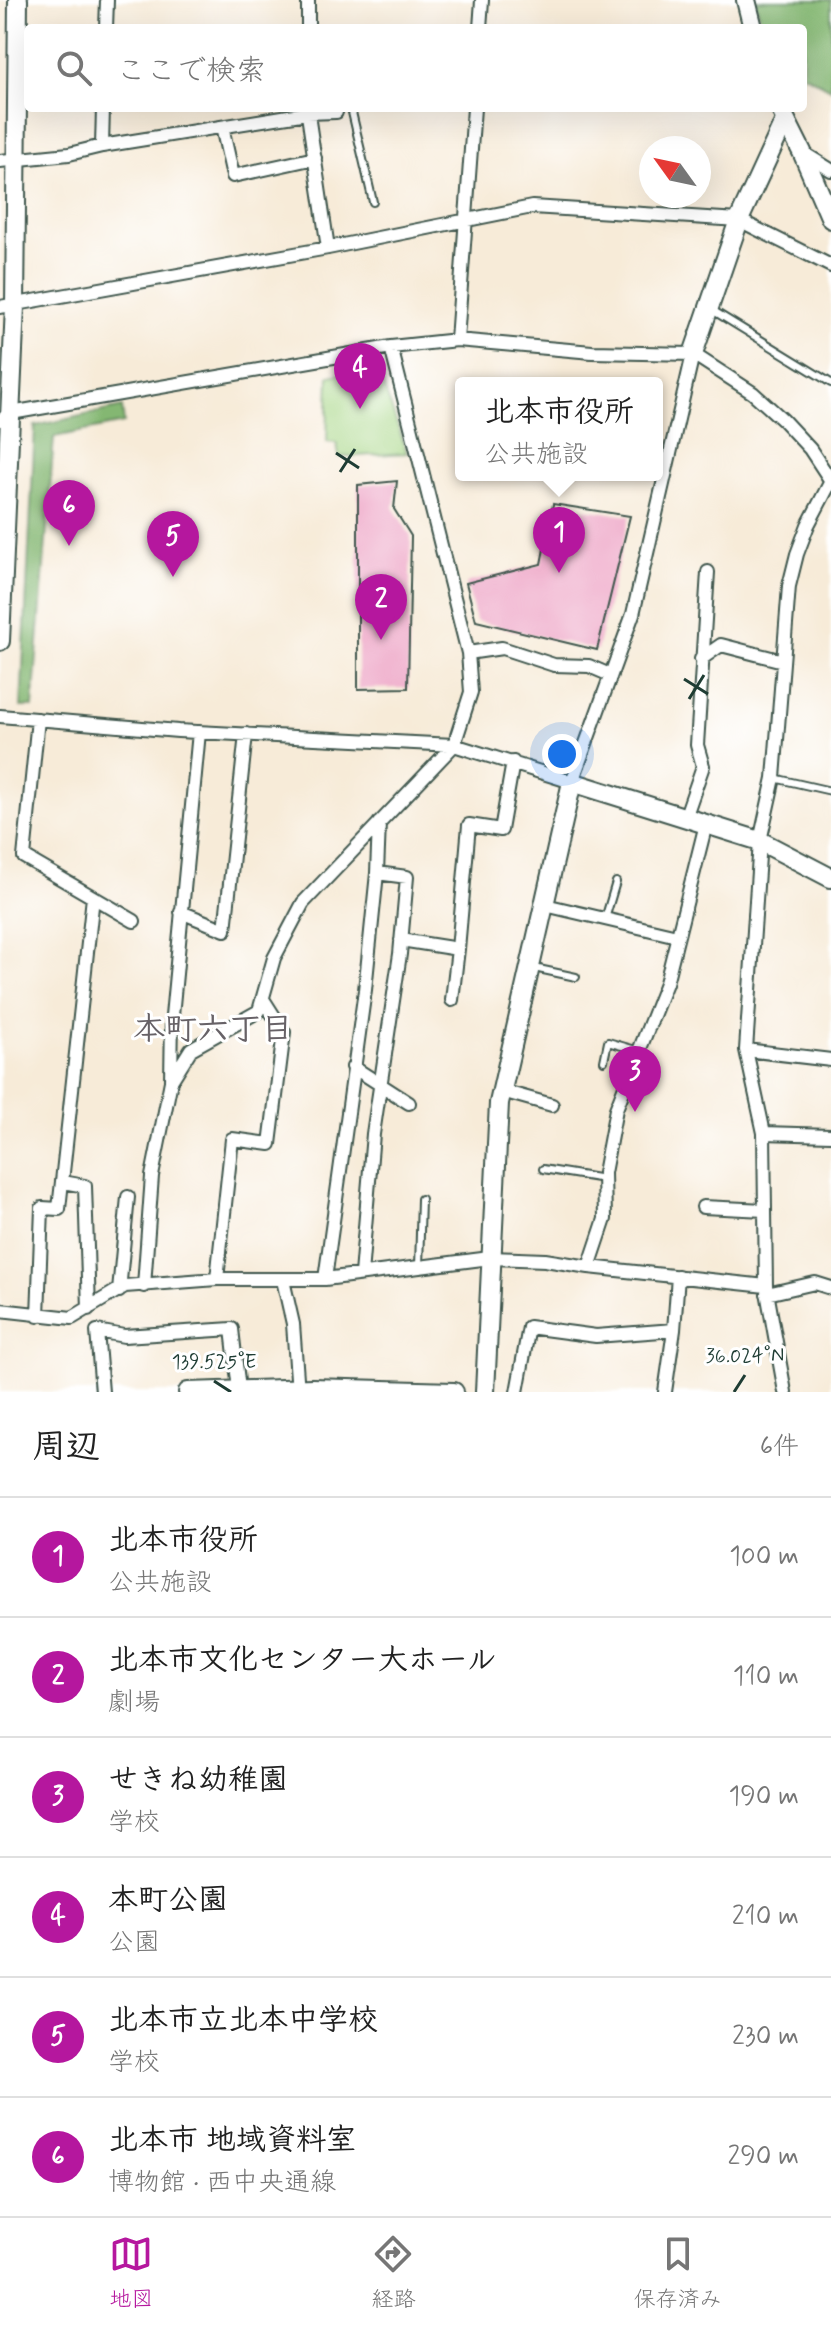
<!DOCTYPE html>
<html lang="ja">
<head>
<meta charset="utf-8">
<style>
	body { margin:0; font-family:Mynerve,"Klee One",sans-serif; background:#f2f2f2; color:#222 }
	.compass { position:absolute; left:639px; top:136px; width:72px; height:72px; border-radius:50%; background:#fff; box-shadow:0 8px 32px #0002; rotate:303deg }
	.you { position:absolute; left:562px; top:754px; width:28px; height:28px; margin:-20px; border:6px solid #fff; border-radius:50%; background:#1a73e8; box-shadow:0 0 0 12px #1a73e833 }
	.badge { display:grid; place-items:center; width:52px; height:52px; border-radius:50%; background:#b5179e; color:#fff; font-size:26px; font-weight:700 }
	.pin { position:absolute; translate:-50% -66px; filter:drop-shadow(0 2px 4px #0008) }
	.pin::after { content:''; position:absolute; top:42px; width:28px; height:24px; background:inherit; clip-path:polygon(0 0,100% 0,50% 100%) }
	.popup { position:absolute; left:455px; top:377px; width:208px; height:104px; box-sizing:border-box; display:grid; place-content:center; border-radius:8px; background:#fff; filter:drop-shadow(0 2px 6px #0005); font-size:26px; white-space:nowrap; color:#767676 }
	.popup b { font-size:30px; color:#222 }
	.popup::after { content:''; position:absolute; left:50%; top:100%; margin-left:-16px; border:16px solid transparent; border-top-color:#fff }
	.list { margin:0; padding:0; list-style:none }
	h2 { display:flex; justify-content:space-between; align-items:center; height:104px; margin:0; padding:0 32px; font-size:34px }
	h2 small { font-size:26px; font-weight:400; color:#767676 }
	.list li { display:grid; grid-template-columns:52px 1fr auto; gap:24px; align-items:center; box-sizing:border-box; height:120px; padding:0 32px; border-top:2px solid #e0e0e0 }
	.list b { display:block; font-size:30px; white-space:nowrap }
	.list p { margin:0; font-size:26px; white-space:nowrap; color:#767676 }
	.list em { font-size:26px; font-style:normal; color:#767676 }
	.icon { flex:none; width:44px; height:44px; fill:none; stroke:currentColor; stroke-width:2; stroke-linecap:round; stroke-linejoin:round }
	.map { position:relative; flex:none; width:831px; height:1392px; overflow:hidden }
	.search { position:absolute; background:#fff; box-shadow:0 8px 32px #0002; left:24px; right:24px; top:24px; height:88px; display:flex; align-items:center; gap:20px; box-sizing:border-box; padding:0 28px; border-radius:8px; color:#767676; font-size:30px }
	.sheet { height:824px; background:#fff }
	nav { display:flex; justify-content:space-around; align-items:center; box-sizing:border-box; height:112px; border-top:2px solid #e0e0e0; background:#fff; font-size:22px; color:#767676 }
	nav a { display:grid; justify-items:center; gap:4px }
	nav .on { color:#b5179e }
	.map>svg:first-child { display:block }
	.green { fill:#a6d684; stroke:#628a5c; stroke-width:2 }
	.forest { fill:#84b772; stroke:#527a53; stroke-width:2 }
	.building { fill:#eea7c7 }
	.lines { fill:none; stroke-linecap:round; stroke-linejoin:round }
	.lane-casing { stroke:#3f574d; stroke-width:10 }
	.street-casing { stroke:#3f574d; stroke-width:16 }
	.secondary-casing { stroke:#3f574d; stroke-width:22 }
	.lane { stroke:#fff; stroke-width:6 }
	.street { stroke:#fff; stroke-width:12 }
	.secondary { stroke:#fff; stroke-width:18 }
	.ticks { fill:none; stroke:#1f3d34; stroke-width:3 }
	.labels { text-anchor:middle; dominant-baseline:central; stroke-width:6; stroke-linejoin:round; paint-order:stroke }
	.neighbourhood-label { font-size:32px; font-weight:bold; fill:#676267; stroke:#fff }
	.ticks-label { font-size:20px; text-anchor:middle; fill:#1f3d34; stroke:#fff; stroke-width:6; stroke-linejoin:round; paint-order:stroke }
</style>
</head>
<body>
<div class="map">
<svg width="831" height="1392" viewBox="0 0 831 1392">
	<rect width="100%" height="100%" fill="#fff"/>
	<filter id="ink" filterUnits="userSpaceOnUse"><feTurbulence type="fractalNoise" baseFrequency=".0125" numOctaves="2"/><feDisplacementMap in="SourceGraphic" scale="16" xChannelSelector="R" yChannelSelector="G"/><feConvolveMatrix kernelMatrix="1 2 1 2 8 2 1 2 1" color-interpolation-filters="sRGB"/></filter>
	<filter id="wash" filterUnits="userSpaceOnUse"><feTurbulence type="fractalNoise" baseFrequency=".006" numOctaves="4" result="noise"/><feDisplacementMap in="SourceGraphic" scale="32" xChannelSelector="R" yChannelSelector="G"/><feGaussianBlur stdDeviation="1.8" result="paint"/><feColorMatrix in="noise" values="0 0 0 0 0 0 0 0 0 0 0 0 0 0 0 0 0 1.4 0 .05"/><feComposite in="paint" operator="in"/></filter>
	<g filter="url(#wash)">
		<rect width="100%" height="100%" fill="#f7ebd8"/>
		<!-- green -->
		<path class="green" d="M 377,367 L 407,453 L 339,457 L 337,443 L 327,442 L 329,376 Z"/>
		<!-- forest -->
		<path class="forest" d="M 755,0 L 831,0 L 831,89 L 803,74 L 803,28 L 763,28 Z
			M 122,407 L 124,423 L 54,437 L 33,707 L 21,707 L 35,426 Z"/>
		<g id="blocks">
			<!-- building -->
			<path class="building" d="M 397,481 L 394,509 L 411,536 L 408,688 L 358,689 L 358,485 Z
				M 553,504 L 630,516 L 597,650 L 476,621 L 466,583 L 541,564 Z"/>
		</g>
	</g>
	<g filter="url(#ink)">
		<use href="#blocks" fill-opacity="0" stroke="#3f574d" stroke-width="2"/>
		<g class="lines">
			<!-- lane casing -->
			<g class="lane-casing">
				<path id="lane" d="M 351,108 L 373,202
					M 712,310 L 831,383
					M 774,778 L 831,791
					M 605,919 L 616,882
					M 534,968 L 576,977
					M 604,1061 L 608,1042 L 639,1051
					M 543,1169 L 604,1179
					M 419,1267 L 421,1199"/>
			</g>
			<!-- street casing -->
			<g class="street-casing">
				<path id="street" d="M 106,28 L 107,0
					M 308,28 L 308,0
					M 480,28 L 482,0
					M 307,108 L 328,248
					M 222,127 L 233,176 L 315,158
					M 102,146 L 103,108
					M 802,152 L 831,170
					M 0,161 L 69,154 L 102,146 L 307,113 L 336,112 L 337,108
					M 0,307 L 328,248 L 532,207 L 739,220 L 831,266
					M 457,340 L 474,108
					M 0,420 L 11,413 L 391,347 L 457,340 L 592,352 L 693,354 L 753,393 L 783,420 L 810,449 L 831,481
					M 468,653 L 502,648 L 554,665 L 589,666 L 610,675
					M 701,659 L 721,645 L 783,661
					M 0,716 L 178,731 L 454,745 L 572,782 L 633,614 L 693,354
					M 38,719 L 24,857 L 134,921
					M 685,818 L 703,766 L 697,745 L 708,572
					M 545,905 L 677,936
					M 181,912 L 225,930 L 246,734
					M 401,940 L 458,949 L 452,1000
					M 458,949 L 469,825 L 501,830 L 513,762
					M 746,1050 L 831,1060
					M 353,1067 L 409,1103
					M 171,1081 L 191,1049 L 259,1011 L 274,958 L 303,903 L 454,745 L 471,692 L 468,653 L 391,347
					M 502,1091 L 552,1105
					M 764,1133 L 831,1135
					M 63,1182 L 85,1186 L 89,1309
					M 703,1207 L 765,1210
					M 589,1267 L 605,1219 L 604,1173 L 616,1109 L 666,983 L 706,824
					M 361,1274 L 373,1134 L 400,954 L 407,877 L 377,873
					M 217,1279 L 232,1139 L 270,1144 L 284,1032 L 263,999
					M 325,1279 L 365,990 L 377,873 L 379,823
					M 283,1280 L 293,1324 L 298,1392
					M 144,1286 L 152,1176 L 171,1081 L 172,1016 L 199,732
					M 119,1291 L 128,1197
					M 767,1294 L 815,1283 L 831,1288
					M 0,1310 L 72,1318 L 125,1286 L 217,1279 L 325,1279 L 490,1258 L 545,1260 L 589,1267 L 766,1286
					M 38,1316 L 42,1208 L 59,1209 L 93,897
					M 102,1392 L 97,1331 L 124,1336 L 232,1329 L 239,1390
					M 517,1392 L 529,1327 L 596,1336 L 674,1330
					M 665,1392 L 674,1330 L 678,1276
					M 785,1392 L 766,1286 L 764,1133 L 746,1050 L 760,841 L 774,778 L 789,586 L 797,554 L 808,525 L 831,481"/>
			</g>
			<!-- secondary casing -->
			<g class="secondary-casing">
				<path id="secondary" d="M 746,0 L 753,28
					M 780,108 L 802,152 L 831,219
					M 693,354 L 739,220 L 785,120
					M 0,641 L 15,306 L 18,0
					M 188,1392 L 312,1388 L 454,1392
					M 485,1392 L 499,1103 L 572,782 L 760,841 L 831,878"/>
			</g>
			<!-- lane -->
			<use href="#lane" class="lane"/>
			<!-- street -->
			<use href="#street" class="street"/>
			<!-- secondary -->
			<use href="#secondary" class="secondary"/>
		</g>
	</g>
	<!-- ticks -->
	<path class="ticks" d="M 336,453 L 359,468M 340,472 L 355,449M 684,679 L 708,694M 689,699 L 704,675M 214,1381 L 231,1392M 734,1392 L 745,1375"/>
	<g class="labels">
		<!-- neighbourhood labels -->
		<g class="neighbourhood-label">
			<text x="213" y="1030">本町六丁目</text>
		</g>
	</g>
	<g class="ticks-label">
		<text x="745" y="1362">36.024°N</text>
		<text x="214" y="1368">139.525°E</text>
	</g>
</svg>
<svg class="compass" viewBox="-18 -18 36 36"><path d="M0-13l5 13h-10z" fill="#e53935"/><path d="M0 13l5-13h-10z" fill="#767676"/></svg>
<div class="you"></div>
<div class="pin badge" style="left:559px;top:573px">1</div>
<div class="popup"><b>北本市役所</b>公共施設</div>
<div class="pin badge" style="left:381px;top:640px">2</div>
<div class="pin badge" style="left:635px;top:1112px">3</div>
<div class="pin badge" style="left:360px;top:409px">4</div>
<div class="pin badge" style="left:173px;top:577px">5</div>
<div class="pin badge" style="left:69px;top:546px">6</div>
<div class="search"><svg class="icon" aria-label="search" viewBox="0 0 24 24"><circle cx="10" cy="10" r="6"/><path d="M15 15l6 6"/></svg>ここで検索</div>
</div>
<section class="sheet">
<h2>周辺<small>6件</small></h2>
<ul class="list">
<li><span class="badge">1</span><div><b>北本市役所</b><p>公共施設</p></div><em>100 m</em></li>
<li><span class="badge">2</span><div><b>北本市文化センター大ホール</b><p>劇場</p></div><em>110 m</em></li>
<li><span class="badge">3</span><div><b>せきね幼稚園</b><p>学校</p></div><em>190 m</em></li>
<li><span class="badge">4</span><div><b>本町公園</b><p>公園</p></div><em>210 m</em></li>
<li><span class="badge">5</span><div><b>北本市立北本中学校</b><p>学校</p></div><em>230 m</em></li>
<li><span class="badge">6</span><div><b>北本市 地域資料室</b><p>博物館 · 西中央通線</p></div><em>290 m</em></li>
</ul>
</section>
<nav>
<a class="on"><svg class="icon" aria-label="map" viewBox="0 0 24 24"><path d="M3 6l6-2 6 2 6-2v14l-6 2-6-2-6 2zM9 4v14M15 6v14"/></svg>地図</a>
<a><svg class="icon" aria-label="directions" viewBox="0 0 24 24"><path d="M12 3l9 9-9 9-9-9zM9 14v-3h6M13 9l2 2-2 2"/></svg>経路</a>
<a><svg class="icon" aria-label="saved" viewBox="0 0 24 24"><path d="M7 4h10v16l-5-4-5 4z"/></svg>保存済み</a>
</nav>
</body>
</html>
